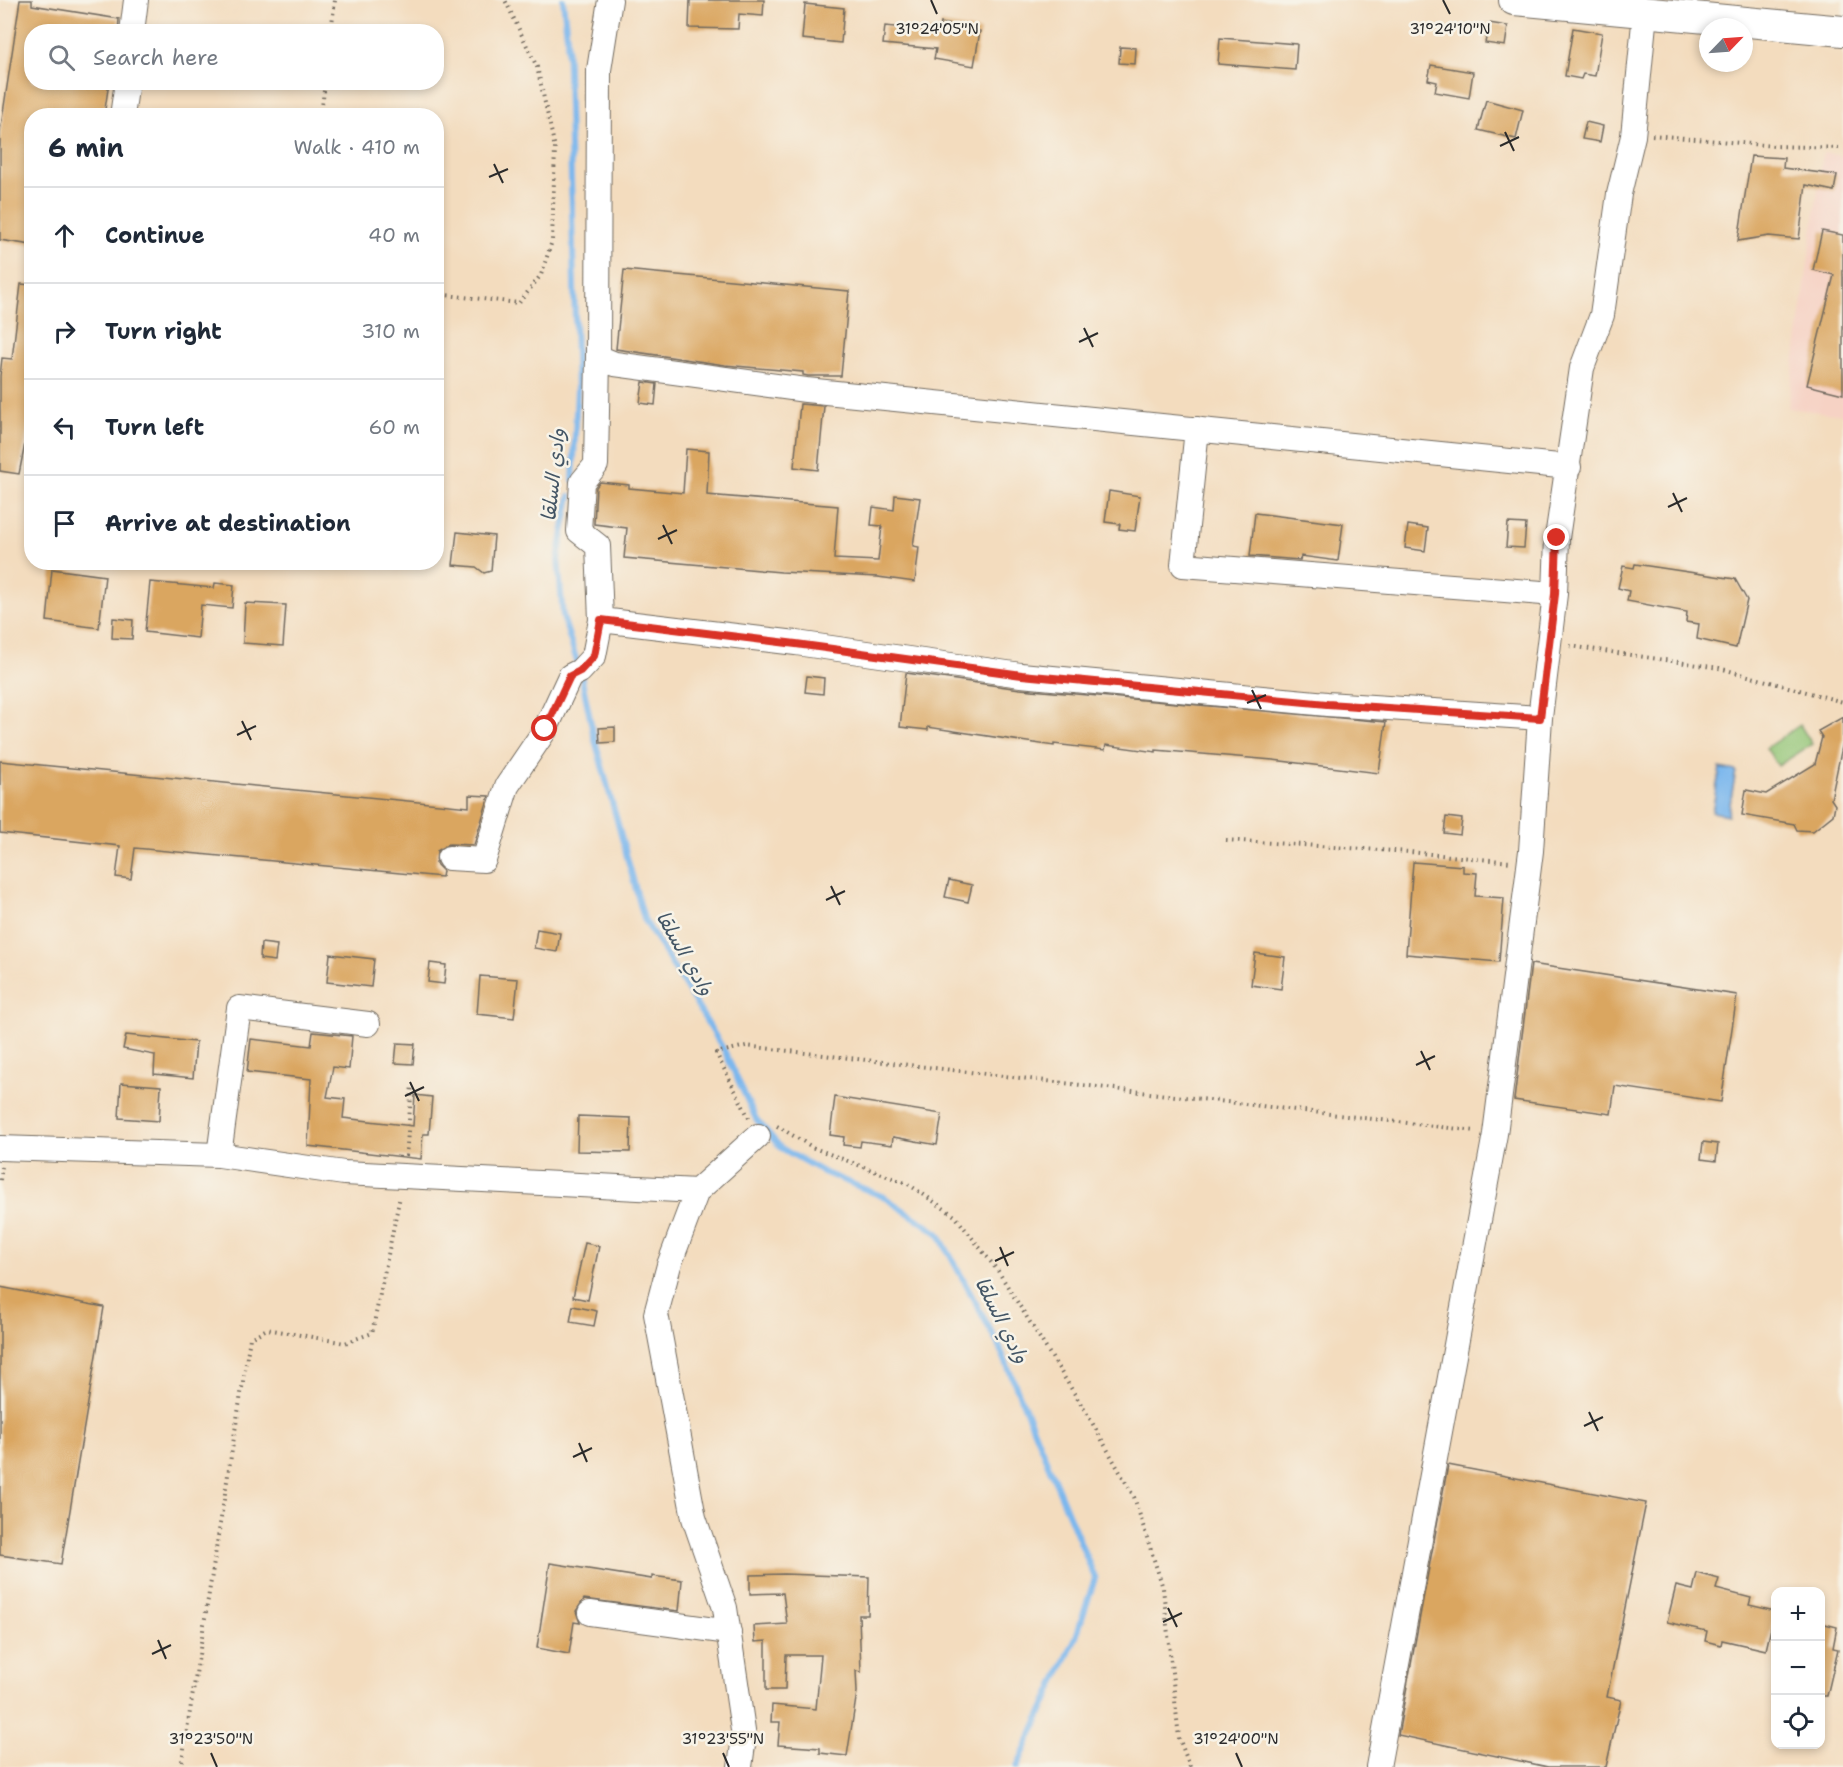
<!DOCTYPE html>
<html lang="en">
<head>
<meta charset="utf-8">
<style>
	body { margin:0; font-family:"Shantell Sans","Playpen Sans Arabic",sans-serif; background:#f2f2f3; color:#1f2937 }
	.controls { position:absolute; right:18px; bottom:18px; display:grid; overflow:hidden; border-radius:12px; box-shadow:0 3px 9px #0003 }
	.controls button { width:54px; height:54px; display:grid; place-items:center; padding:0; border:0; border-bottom:2px solid #e0e1e3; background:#fff; color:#1f2937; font:30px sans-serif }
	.compass { position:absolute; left:1699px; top:18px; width:54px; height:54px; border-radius:50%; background:#fff; box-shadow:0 3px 9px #0003; rotate:65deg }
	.stop { position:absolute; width:18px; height:18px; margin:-14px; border:4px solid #d93025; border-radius:50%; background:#fff }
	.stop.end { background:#d93025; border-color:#fff; box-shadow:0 2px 6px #0008 }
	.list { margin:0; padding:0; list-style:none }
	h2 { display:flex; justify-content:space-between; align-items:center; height:78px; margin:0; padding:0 24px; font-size:26px }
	h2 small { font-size:20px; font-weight:400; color:#747a83 }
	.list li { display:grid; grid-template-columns:39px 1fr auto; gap:18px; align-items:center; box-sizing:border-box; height:96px; padding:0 24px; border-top:2px solid #e0e1e3 }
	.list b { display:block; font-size:22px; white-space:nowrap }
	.list em { font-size:20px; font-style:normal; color:#747a83 }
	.icon { flex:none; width:33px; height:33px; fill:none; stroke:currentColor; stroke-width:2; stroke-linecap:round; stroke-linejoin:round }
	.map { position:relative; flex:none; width:1843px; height:1767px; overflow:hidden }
	.search { position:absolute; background:#fff; box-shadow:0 3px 9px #0003; left:24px; top:24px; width:420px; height:66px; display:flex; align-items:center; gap:15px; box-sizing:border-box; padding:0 21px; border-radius:24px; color:#747a83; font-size:22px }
	.panel { position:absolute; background:#fff; box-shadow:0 3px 9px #0003; left:24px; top:108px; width:420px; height:462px; border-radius:24px }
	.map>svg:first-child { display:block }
	.built { fill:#f6d2c4 }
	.green { fill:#92c474; stroke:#5e7850; stroke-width:1.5 }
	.water { fill:#7cb7ed; stroke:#54718c; stroke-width:1.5 }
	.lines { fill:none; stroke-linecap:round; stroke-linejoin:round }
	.stream { stroke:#7cb7ed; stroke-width:6 }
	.building { fill:#daa660 }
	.minor-casing { stroke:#71695e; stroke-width:26 }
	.major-casing { stroke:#71695e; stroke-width:32 }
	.path { stroke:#71695e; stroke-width:4; stroke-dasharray:1.5 4.5; stroke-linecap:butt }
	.minor { stroke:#fff; stroke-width:24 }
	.major { stroke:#fff; stroke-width:30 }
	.route { stroke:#d93025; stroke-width:8 }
	.ticks { fill:none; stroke:#2b2b2b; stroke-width:2 }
	.labels { text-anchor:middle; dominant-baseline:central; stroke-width:5; stroke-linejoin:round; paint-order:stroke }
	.water-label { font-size:20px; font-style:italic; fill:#435565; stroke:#f7f3e8 }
	.ticks-label { font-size:15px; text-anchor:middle; fill:#2b2b2b; stroke:#f7f3e8; stroke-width:5; stroke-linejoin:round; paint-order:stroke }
</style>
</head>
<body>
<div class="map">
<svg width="1843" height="1767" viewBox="0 0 1843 1767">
	<rect width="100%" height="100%" fill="#f7f3e8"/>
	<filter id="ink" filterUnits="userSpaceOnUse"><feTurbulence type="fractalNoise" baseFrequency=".0167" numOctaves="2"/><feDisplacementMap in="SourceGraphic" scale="12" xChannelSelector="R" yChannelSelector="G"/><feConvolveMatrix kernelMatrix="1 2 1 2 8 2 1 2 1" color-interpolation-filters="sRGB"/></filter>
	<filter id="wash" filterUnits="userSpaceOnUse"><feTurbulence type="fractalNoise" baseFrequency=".008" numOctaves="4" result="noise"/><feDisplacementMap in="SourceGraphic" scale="24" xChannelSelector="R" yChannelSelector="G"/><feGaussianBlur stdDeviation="1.35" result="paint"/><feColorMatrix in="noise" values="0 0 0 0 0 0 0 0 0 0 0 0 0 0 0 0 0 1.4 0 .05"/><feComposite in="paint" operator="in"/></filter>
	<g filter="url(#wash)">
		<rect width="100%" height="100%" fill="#f3dcbe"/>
		<!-- built -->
		<path class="built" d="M 1823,153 L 1843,156 L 1843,415 L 1788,408 Z"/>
		<!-- green -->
		<path class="green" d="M 1800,725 L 1812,744 L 1778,766 L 1766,748 Z"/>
		<!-- water -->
		<path class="water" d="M 1720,768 L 1736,771 L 1728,815 L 1712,812 Z"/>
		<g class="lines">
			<!-- stream -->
			<path class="stream" d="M 563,0 L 567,37 L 577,390 L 573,480
				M 570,496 L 558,559 L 563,617 L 578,665
				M 581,675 L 593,733 L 644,919 L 724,1050 L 756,1119 L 781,1148 L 823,1172 L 884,1197 L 938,1233 L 1000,1348 L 1095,1578 L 1076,1637 L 1017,1767"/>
		</g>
		<g id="blocks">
			<!-- building -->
			<path class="building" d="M 20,0 L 32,0 L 32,5 L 119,19 L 118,32 L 32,32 L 32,82 L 109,82 L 104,116 L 32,116 L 32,245 L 0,240 L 0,133 Z
				M 690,0 L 764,0 L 763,16 L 739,14 L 738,29 L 689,28 Z
				M 805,4 L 844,8 L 841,43 L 802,39 Z
				M 941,23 L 980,31 L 974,66 L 934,59 L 936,49 L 883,44 L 885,26 L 939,31 Z
				M 1489,23 L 1508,26 L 1505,46 L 1485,43 Z
				M 1573,28 L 1602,33 L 1595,76 L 1583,74 L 1581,79 L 1565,76 Z
				M 1220,38 L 1297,44 L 1295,70 L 1218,64 Z
				M 1120,47 L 1136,48 L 1135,64 L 1119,63 Z
				M 1431,65 L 1473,72 L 1469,98 L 1435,92 L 1437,82 L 1428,80 Z
				M 1486,100 L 1523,110 L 1516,139 L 1478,130 Z
				M 1586,122 L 1603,126 L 1600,142 L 1582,139 Z
				M 1751,156 L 1784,158 L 1783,168 L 1837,175 L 1834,191 L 1806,185 L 1799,239 L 1769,236 L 1738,241 Z
				M 1822,231 L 1843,235 L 1843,394 L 1807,385 L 1834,275 L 1813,270 Z
				M 624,270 L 849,291 L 841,376 L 808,376 L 803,375 L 803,372 L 725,365 L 616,349 Z
				M 21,284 L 32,285 L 32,409 L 19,474 L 0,471 L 0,376 L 2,358 L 12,359 Z
				M 643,382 L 657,384 L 655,405 L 640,403 Z
				M 800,404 L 824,406 L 818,470 L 794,467 Z
				M 686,449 L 709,451 L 707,495 L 838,506 L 834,559 L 878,561 L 882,526 L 871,525 L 873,507 L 894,510 L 895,495 L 920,498 L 913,546 L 919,547 L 915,582 L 878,577 L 781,572 L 624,558 L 627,528 L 594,524 L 596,487 L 600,482 L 629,485 L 629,488 L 683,493 Z
				M 1109,491 L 1140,496 L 1135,531 L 1119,529 L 1120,524 L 1105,522 Z
				M 1255,513 L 1343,524 L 1338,561 L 1301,556 L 1300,560 L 1250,556 Z
				M 1508,523 L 1526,524 L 1524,548 L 1506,547 Z
				M 1408,525 L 1428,528 L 1425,551 L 1405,548 Z
				M 457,532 L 494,536 L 491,571 L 484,573 L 476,567 L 453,565 Z
				M 1635,564 L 1735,579 L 1747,600 L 1736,648 L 1697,639 L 1699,624 L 1686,622 L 1687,612 L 1627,601 L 1629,591 L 1618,588 L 1623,566 L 1634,568 Z
				M 52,569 L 105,576 L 99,628 L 47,621 Z
				M 150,582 L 214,588 L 215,583 L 234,585 L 232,608 L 201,605 L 198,638 L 145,632 Z
				M 245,603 L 286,605 L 283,646 L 243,643 Z
				M 113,618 L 133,620 L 132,639 L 112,638 Z
				M 906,673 L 1020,689 L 1386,722 L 1379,773 L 1273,760 L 1156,750 L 1156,752 L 1106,745 L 1105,750 L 1054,744 L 1054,746 L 928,727 L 928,730 L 900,727 Z
				M 807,676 L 824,678 L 823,694 L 805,692 Z
				M 1843,717 L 1843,742 L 1831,799 L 1835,805 L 1833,815 L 1813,831 L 1797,830 L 1794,824 L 1742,815 L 1746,790 L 1766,794 L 1815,764 L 1822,737 L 1818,731 Z
				M 615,727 L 615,742 L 600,743 L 599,728 Z
				M 0,761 L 469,807 L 469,795 L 489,796 L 474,845 L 449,844 L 437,851 L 436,864 L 443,871 L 442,877 L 135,848 L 131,879 L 116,877 L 120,846 L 0,833 Z
				M 1446,817 L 1462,819 L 1460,835 L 1444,833 Z
				M 1413,862 L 1463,866 L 1463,872 L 1477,873 L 1475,896 L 1504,898 L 1499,962 L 1406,954 Z
				M 949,880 L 972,885 L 968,902 L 945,897 Z
				M 537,929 L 560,933 L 557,952 L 534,948 Z
				M 261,943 L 277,945 L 275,961 L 260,959 Z
				M 1255,953 L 1285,957 L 1281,989 L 1251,985 Z
				M 330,954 L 374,959 L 371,987 L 327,982 Z
				M 430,963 L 446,965 L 444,984 L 428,982 Z
				M 1531,964 L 1737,995 L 1721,1102 L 1615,1086 L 1611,1114 L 1514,1100 Z
				M 480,976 L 518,979 L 514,1018 L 477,1014 Z
				M 313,1032 L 352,1036 L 349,1069 L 333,1067 L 327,1097 L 345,1099 L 343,1118 L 413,1126 L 415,1095 L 432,1097 L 429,1134 L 423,1134 L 421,1159 L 308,1146 L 311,1079 L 247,1072 L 251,1039 L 311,1046 Z
				M 126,1035 L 196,1042 L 193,1078 L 154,1074 L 155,1055 L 123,1049 Z
				M 397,1043 L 415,1044 L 413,1064 L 395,1063 Z
				M 121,1083 L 161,1086 L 159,1121 L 119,1118 Z
				M 835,1097 L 942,1114 L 937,1145 L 893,1137 L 892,1145 L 861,1141 L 860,1147 L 843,1145 L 844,1137 L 830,1135 Z
				M 578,1116 L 631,1118 L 630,1152 L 577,1151 Z
				M 1703,1142 L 1718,1144 L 1716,1161 L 1701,1159 Z
				M 585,1243 L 599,1246 L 588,1300 L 573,1297 Z
				M 0,1287 L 104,1307 L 61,1564 L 0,1555 Z
				M 573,1306 L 597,1311 L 594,1326 L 570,1322 Z
				M 1448,1465 L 1646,1503 L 1607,1697 L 1621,1700 L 1606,1767 L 1548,1767 L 1398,1735 Z
				M 550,1563 L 652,1579 L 652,1576 L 682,1580 L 679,1611 L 584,1599 L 576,1611 L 580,1623 L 574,1622 L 569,1654 L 537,1648 Z
				M 1697,1573 L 1719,1579 L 1716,1589 L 1751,1598 L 1749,1605 L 1775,1611 L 1766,1650 L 1722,1640 L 1721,1645 L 1705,1641 L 1707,1631 L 1667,1622 L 1676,1586 L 1693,1590 Z
				M 784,1574 L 869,1577 L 868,1615 L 859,1615 L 861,1672 L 856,1671 L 857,1692 L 847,1756 L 820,1753 L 820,1748 L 778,1745 L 780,1722 L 771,1722 L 772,1705 L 816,1709 L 821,1655 L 786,1655 L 785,1690 L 766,1690 L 766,1641 L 755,1642 L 754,1626 L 787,1624 L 783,1593 L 750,1594 L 750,1575 Z
				M 1821,1623 L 1837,1627 L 1833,1648 L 1838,1649 L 1827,1696 L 1821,1696 Z"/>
		</g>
	</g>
	<g filter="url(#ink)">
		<use href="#blocks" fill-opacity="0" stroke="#71695e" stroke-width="1.5"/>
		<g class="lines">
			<!-- minor casing -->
			<g class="minor-casing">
				<path id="minor" d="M 610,0 L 599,70 L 598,357 L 615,364 L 806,390 L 1569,467
					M 132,32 L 136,0
					M 122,116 L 127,82
					M 1197,429 L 1183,565 L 1555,594
					M 601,620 L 796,643 L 1021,675 L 1327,704 L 1540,718
					M 449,858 L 484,860 L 507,786 L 545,730 L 570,676 L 580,671 L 594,656 L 601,620 L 598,546 L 579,531 L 582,482 L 596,465 L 598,357
					M 0,1148 L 219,1155 L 344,1173 L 697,1191 L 758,1136
					M 219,1155 L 239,1008 L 368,1024
					M 697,1191 L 669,1265 L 656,1314 L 694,1518 L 725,1608 L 744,1737 L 740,1767
					M 590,1613 L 729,1632
					M 1378,1767 L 1495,1134 L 1531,851 L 1540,718 L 1555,594 L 1557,538 L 1582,368 L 1602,315 L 1619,194 L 1633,136 L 1645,13"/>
			</g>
			<!-- major casing -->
			<g class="major-casing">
				<path id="major" d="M 1514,0 L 1843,31"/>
			</g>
			<!-- path -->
			<path class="path" d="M 331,32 L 335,0
				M 321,116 L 325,82
				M 1652,135 L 1774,146 L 1843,148
				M 436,294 L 519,303 L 541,275 L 552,241 L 555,148 L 537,67 L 505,0
				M 1570,646 L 1719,668 L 1843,702
				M 1226,840 L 1410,852 L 1511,862
				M 749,1118 L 716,1053 L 746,1046 L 1476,1131
				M 777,1126 L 814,1148 L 908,1184 L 955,1216 L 998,1271 L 1089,1417 L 1134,1497 L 1163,1588 L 1179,1738 L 1190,1767
				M 406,1156 L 412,1085
				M 0,1180 L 2,1167
				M 181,1767 L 250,1338 L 267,1329 L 345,1343 L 372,1333 L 400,1196"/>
			<!-- minor -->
			<use href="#minor" class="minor"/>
			<!-- major -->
			<use href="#major" class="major"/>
		</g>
	</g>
	<g class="lines" filter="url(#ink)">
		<!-- route -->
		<path class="route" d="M 545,729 L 570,676 L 580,671 L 594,656 L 601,620 L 796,644 L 1022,675 L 1327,704 L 1540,718 L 1555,594 L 1557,538"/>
	</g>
	<!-- ticks -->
	<path class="ticks" d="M 931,0 L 937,14M 1443,0 L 1450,14M 1505,132 L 1514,151M 1500,146 L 1519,137M 494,164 L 503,183M 489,177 L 508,169M 1084,328 L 1093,347M 1079,342 L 1098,333M 1673,493 L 1682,512M 1668,507 L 1687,498M 663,525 L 672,544M 658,539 L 677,530M 1252,690 L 1261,709M 1247,703 L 1266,695M 242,721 L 251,740M 237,735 L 256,726M 831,886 L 840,905M 826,900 L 845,891M 1421,1051 L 1430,1070M 1416,1065 L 1435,1056M 410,1082 L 419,1101M 405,1096 L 424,1087M 1000,1247 L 1008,1266M 995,1261 L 1014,1252M 1589,1412 L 1598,1431M 1584,1426 L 1603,1417M 579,1443 L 587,1462M 573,1457 L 592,1448M 1168,1608 L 1177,1627M 1163,1622 L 1182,1613M 158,1640 L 166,1659M 152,1654 L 171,1645M 211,1753 L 217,1767M 723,1753 L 729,1767M 1236,1753 L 1242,1767"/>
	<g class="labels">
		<!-- water labels -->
		<g class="water-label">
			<text transform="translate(553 475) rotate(-84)">وادي السلقا</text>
			<text transform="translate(685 953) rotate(60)">وادي السلقا</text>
			<text transform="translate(1002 1320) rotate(63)">وادي السلقا</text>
		</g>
	</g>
	<g class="ticks-label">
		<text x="937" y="34">31°24'05"N</text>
		<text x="1450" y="34">31°24'10"N</text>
		<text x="211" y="1744">31°23'50"N</text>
		<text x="723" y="1744">31°23'55"N</text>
		<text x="1236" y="1744">31°24'00"N</text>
	</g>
</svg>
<div class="controls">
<button>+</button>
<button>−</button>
<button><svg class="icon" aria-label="locate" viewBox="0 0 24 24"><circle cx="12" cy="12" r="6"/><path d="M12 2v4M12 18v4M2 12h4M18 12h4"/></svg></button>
</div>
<svg class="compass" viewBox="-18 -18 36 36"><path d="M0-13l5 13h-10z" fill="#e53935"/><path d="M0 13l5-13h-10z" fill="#747a83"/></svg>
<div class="stop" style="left:545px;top:729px"></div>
<div class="stop end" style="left:1557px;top:538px"></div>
<div class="search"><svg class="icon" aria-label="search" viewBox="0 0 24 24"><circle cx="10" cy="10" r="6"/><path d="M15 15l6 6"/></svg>Search here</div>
<section class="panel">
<h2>6 min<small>Walk · 410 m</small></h2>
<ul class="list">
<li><svg class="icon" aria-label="ahead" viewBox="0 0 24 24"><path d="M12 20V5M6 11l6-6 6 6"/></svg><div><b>Continue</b></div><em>40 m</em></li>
<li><svg class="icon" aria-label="right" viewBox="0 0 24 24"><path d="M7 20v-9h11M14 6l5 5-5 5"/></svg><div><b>Turn right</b></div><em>310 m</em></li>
<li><svg class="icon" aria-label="left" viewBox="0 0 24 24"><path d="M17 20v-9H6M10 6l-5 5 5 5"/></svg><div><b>Turn left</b></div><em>60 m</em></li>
<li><svg class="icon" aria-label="arrive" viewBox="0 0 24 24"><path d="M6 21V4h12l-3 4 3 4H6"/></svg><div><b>Arrive at destination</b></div></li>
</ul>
</section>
</div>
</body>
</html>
